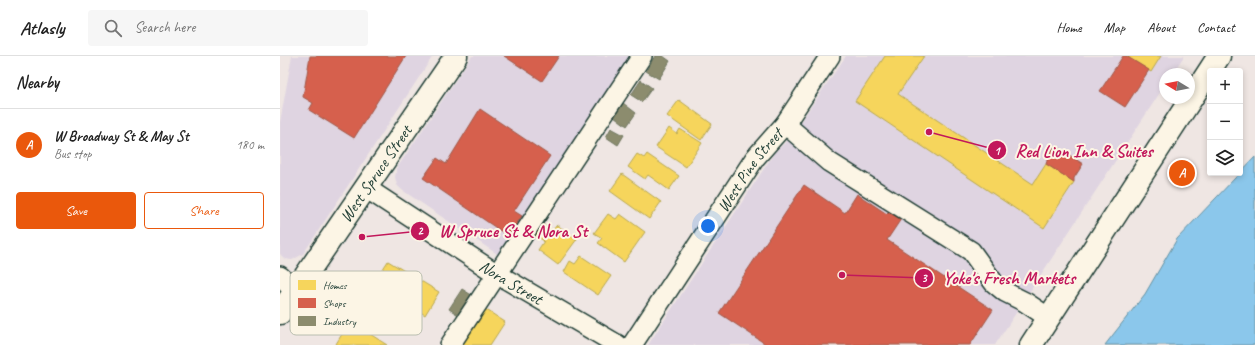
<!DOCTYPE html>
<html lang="en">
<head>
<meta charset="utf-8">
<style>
	body { margin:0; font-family:Caveat,sans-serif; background:#f6f6f6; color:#222 }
	.controls { position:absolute; right:12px; top:12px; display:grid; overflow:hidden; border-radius:4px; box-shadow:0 2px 6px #0003 }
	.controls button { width:36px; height:36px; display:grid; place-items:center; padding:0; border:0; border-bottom:1px solid #e0e0e0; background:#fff; color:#222; font:20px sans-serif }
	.compass { position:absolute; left:879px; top:12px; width:36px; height:36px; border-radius:50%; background:#fff; box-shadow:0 2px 6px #0003; rotate:280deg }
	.you { position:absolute; left:428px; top:170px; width:14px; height:14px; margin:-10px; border:3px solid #fff; border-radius:50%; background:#1a73e8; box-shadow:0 0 0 6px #1a73e833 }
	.badge { display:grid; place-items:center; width:26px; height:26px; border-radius:50%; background:#ea580c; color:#fff; font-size:13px; font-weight:700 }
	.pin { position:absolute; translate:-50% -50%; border:2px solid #fff; box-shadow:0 1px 4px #0006 }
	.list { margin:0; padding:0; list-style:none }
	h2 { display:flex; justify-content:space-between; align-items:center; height:52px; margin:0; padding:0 16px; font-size:17px }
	h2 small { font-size:13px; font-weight:400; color:#767676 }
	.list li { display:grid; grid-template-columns:26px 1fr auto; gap:12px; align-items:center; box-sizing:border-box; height:72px; padding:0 16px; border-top:1px solid #e0e0e0 }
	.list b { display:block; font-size:15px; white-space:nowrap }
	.list p { margin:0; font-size:13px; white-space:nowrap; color:#767676 }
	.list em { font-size:13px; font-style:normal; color:#767676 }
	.actions { display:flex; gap:8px; padding:12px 16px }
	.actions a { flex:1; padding:9px 0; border:1px solid #ea580c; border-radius:4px; text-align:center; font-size:14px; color:#ea580c }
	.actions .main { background:#ea580c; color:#fff }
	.icon { flex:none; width:22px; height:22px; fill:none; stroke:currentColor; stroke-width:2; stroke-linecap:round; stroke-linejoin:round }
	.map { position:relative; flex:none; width:975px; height:289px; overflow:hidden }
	header { display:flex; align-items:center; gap:24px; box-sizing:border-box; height:56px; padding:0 20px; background:#fff; border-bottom:1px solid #e0e0e0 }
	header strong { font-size:19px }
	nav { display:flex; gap:22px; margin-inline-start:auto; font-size:14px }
	.search { width:280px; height:36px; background:#f6f6f6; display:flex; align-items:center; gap:10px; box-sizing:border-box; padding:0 14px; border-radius:4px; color:#767676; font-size:15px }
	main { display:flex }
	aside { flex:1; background:#fff }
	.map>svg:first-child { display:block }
	.built { fill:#dfd4e1 }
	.water { fill:#8bc7eb; stroke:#6090a2 }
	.homes { fill:#f6d55c; stroke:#b6a750 }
	.shops { fill:#d6604d; stroke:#9f5646 }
	.industry { fill:#8c8c6e; stroke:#6b745d }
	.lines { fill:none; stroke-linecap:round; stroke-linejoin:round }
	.minor-casing { stroke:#1f3d34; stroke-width:22 }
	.major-casing { stroke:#1f3d34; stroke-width:25 }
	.minor { stroke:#fcf5e5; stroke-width:19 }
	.major { stroke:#fcf5e5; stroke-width:22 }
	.labels { text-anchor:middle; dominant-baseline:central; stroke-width:4; stroke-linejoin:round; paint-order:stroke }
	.street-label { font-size:17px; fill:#1f3d34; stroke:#fcf5e5 }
	.key { fill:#fcf5e5; stroke:#babeb0; stroke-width:1 }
	.key-label { font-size:11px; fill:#1f3d34 }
	.leader { fill:none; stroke:#c2185b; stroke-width:1.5 }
	.callout-dot { fill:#c2185b; stroke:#fcf5e5; stroke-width:1.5 }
	.mark-label { font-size:12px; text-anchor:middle; font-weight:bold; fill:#fff }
	.callout-label { font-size:18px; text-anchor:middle; font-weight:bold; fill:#c2185b; stroke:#fcf5e5; stroke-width:4; stroke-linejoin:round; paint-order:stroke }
</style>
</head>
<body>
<header>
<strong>Atlasly</strong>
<div class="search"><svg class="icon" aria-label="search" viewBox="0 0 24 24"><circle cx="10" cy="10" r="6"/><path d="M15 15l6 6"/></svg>Search here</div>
<nav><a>Home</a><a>Map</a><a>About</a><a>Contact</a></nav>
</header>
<main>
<aside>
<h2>Nearby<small></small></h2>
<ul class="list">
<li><span class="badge">A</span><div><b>W Broadway St &amp; May St</b><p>Bus stop</p></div><em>180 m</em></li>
</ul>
<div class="actions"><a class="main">Save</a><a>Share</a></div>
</aside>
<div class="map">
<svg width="975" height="289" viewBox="0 0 975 289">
	<rect width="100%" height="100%" fill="#efe6e3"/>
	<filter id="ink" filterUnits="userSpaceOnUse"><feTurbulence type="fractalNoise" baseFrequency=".025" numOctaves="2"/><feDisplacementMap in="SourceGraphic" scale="8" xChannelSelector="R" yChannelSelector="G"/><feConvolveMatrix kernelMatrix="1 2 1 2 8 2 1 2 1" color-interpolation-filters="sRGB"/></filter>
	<g filter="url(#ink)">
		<!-- built -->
		<path class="built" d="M 12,0 L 153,0 L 23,198 L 12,204 L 5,203 L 0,198 L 0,66 Z
			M 192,0 L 362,0 L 226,204 L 122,134 L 117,129 L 115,121 L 117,112 Z
			M 566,0 L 904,0 L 892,18 L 885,18 L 885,29 L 715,289 L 368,289 L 495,96 L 508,84 Z"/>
		<!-- water -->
		<path class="water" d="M 975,101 L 975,289 L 825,289 L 865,238 L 897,183 Z"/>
		<!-- homes -->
		<path class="homes" d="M 605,0 L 644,0 L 618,38 L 753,128 L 766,108 L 794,126 L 764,172 L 575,45 Z
			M 846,0 L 881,0 L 871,16 Z
			M 399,44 L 432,68 L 421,84 L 387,60 Z
			M 389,72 L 397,78 L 400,73 L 422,87 L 406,111 L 376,91 Z
			M 357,98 L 364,102 L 367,98 L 399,120 L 389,134 L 368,119 L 365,123 L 348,111 Z
			M 342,118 L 381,146 L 369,163 L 330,135 Z
			M 328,158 L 336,163 L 340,158 L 365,176 L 344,206 L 318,187 L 322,182 L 314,177 Z
			M 262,168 L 272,175 L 277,169 L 297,183 L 278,209 L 258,194 L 264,185 L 255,179 Z
			M 301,200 L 331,220 L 318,239 L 284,216 L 290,205 L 295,208 Z
			M 108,205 L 159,236 L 145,259 L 137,254 L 135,256 L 95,232 L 102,221 L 99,219 Z
			M 205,253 L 225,266 L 210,289 L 182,289 Z
			M 70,265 L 107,289 L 58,289 L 56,288 Z"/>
		<!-- shops -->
		<path class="shops" d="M 30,0 L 126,0 L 74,82 L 29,54 L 33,47 L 23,41 Z
			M 224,0 L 279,0 L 262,25 Z
			M 843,0 L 846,0 L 869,14 L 845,51 L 820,35 Z
			M 200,53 L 270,100 L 234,155 L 242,160 L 228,180 L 143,122 L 157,102 L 166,108 Z
			M 775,90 L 803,108 L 794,122 L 794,126 L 766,108 L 769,99 Z
			M 524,129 L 565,157 L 577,138 L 607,158 L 613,149 L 625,157 L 607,184 L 713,254 L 690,289 L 487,289 L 439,257 Z"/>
		<!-- industry -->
		<path class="industry" d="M 375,0 L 383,0 L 390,5 L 379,23 L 366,15 Z
			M 361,24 L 372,32 L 362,46 L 351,39 Z
			M 343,47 L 356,57 L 347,70 L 334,60 Z
			M 331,72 L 344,79 L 338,89 L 326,81 Z
			M 182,233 L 193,240 L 180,260 L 169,253 Z"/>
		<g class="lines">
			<!-- minor casing -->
			<g class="minor-casing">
				<g id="minor">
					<path d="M 505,68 L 549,106 L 691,195 L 714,227 L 725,236 L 745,246 L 769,262"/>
					<path id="s1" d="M 86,132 L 217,218 L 338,289"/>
					<path d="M 0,220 L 15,234"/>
					<path d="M 170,289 L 362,0"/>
					<path id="s2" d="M 352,289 L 475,102 L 505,68 L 550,0"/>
				</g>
			</g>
			<!-- major casing -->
			<g class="major-casing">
				<g id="major">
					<path id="s3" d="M 0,257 L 176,0"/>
					<path d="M 751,289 L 939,0"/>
				</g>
			</g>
			<!-- minor -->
			<use href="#minor" class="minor"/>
			<!-- major -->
			<use href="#major" class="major"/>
		</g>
	</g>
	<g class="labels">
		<!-- street labels -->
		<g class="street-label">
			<text stroke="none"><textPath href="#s2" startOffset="211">West Pine Street</textPath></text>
			<text stroke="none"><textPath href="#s3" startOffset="169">West Spruce Street</textPath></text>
			<text stroke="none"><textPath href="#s1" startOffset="173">Nora Street</textPath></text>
		</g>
	</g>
	<!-- legend -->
	<rect x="10" y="215" width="132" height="64" rx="6" class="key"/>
	<rect x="18" y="224" width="18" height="10" fill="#f6d55c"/>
	<rect x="18" y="242" width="18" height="10" fill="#d6604d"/>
	<rect x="18" y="260" width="18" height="10" fill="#8c8c6e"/>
	<g class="key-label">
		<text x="43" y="233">Homes</text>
		<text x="43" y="251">Shops</text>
		<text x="43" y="269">Industry</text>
	</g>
	<!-- callouts -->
	<path class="leader" d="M649 76L717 94M82 181L140 175M562 219L644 222"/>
	<g class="callout-dot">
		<circle cx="649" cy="76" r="4"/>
		<circle cx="82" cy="181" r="4"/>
		<circle cx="562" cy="219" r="4"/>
		<circle cx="717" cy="94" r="10"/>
		<circle cx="140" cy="175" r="10"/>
		<circle cx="644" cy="222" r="10"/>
	</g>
	<g class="mark-label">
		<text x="717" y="99">1</text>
		<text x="140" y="179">2</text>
		<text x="644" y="226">3</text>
	</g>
	<g class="callout-label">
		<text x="804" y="101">Red Lion Inn &amp; Suites</text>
		<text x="233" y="181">W Spruce St &amp; Nora St</text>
		<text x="729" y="228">Yoke's Fresh Markets</text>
	</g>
</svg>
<div class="controls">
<button>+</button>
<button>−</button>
<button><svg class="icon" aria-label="layers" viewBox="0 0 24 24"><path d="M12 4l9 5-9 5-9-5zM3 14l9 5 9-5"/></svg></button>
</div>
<svg class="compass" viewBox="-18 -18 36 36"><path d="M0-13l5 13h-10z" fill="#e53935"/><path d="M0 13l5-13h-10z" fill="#767676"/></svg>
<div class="you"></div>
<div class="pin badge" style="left:902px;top:117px">A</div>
</div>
</main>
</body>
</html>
